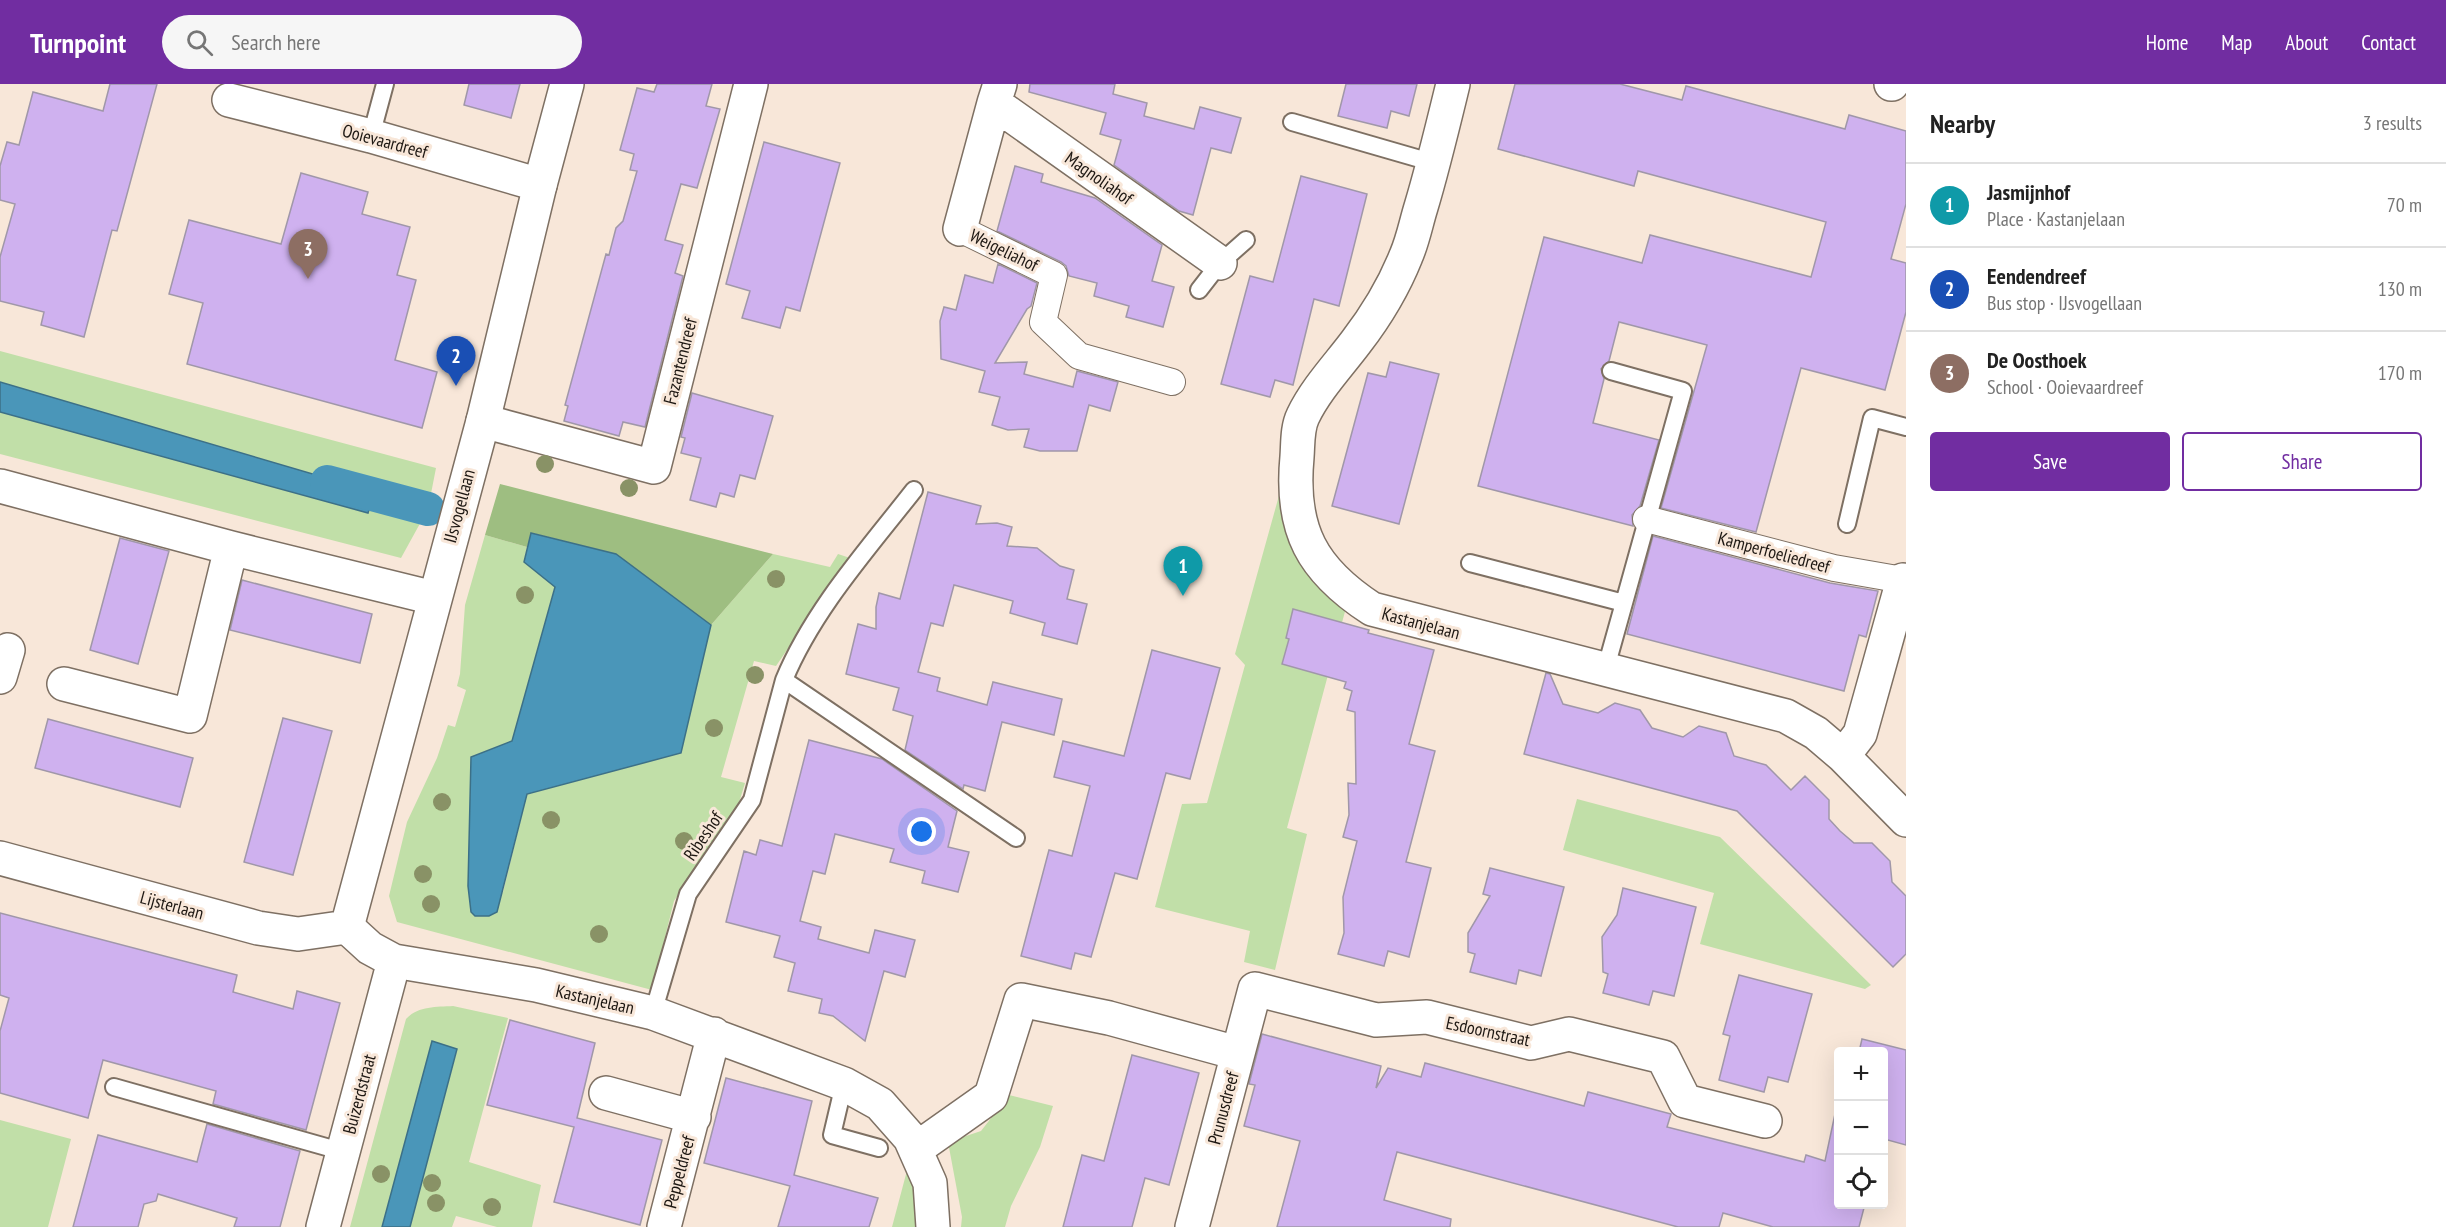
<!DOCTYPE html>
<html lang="en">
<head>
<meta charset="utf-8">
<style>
	body { margin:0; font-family:"PT Sans Narrow",sans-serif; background:#f6f6f6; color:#222 }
	.controls { position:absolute; right:18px; bottom:18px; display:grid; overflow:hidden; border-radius:6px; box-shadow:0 6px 24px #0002 }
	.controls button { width:54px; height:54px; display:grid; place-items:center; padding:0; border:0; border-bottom:2px solid #e0e0e0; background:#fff; color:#222; font:30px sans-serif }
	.you { position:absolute; left:922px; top:748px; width:21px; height:21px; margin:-15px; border:4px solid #fff; border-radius:50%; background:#1a73e8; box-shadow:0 0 0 9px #1a73e833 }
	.badge { display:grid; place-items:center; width:39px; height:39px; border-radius:50%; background:#712da1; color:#fff; font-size:20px; font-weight:700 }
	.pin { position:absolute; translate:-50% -50px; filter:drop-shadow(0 2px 3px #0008) }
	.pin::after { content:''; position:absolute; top:32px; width:21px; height:18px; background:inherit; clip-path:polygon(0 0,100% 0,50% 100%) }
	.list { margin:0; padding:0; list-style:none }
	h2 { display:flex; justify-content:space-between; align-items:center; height:78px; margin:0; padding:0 24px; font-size:26px }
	h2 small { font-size:20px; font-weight:400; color:#767676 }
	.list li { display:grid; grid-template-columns:39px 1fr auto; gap:18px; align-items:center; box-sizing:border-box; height:84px; padding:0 24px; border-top:2px solid #e0e0e0 }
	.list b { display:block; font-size:22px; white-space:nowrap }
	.list p { margin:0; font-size:20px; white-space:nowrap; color:#767676 }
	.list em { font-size:20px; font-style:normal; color:#767676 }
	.actions { display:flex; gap:12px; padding:18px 24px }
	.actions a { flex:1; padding:14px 0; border:2px solid #712da1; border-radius:6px; text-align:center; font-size:21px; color:#712da1 }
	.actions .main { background:#712da1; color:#fff }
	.icon { flex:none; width:33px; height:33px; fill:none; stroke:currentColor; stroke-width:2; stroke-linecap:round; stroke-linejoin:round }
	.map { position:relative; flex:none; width:1906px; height:1143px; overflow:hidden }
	header { display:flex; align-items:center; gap:36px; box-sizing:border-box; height:84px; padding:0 30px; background:#712da1; color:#fff }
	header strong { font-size:28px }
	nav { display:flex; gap:33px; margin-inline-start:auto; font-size:21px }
	.search { width:420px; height:54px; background:#f6f6f6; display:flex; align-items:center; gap:15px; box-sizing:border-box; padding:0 21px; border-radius:33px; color:#767676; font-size:22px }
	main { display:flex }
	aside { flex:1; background:#fff }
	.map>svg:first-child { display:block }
	.green { fill:#c1dfa8 }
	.forest { fill:#9ebe81 }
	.water { fill:#4a96b9; stroke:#3c7087; stroke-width:1.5 }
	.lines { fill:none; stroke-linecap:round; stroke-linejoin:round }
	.canal { stroke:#4a96b9; stroke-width:34 }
	.building { fill:#cfb1ef; stroke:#a097a9; stroke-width:1.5 }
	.service-casing { stroke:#7e7063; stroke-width:20 }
	.pedestrian-casing { stroke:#7e7063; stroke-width:28 }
	.minor-casing { stroke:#7e7063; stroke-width:36 }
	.tertiary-casing { stroke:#7e7063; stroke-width:36 }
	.service { stroke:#fff; stroke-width:16 }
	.pedestrian { stroke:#fff; stroke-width:26 }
	.minor { stroke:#fff; stroke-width:33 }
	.tertiary { stroke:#fff; stroke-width:33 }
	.tree { fill:#899266 }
	.labels { text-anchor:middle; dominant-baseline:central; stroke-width:6; stroke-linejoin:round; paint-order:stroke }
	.street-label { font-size:18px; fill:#1d1712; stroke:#f8e7d9 }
</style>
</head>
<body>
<header>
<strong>Turnpoint</strong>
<div class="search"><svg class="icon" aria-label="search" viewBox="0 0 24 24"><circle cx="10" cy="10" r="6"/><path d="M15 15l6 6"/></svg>Search here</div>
<nav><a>Home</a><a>Map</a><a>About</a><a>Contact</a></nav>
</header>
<main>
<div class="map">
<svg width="1906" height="1143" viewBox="0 0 1906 1143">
	<rect width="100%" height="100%" fill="#f8e7d9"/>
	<!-- green -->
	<path class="green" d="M 0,267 L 436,384 L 428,425 L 401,474 L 0,370 L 0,328 L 368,429 L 374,408 L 0,298 Z
		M 1280,408 L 1303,475 L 1347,520 L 1287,744 L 1307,750 L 1275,886 L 1244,878 L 1250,847 L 1155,823 L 1182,720 L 1207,719 L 1245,581 L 1235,570 Z
		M 485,451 L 527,463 L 524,478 L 555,502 L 512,657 L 471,673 L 468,802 L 471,828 L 503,808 L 527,710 L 681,669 L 711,541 L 773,470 L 830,483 L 838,470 L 850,474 L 776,582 L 754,577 L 721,693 L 745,699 L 738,722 L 674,817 L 652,906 L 397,838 L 389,812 L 407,738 L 437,674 L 448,641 L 455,643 L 466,606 L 457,602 L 460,590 L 465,521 Z
		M 1577,715 L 1720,753 L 1871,901 L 1865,905 L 1700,860 L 1714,809 L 1563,766 Z
		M 453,922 L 508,934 L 469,1078 L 541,1101 L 532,1143 L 497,1143 L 456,1132 L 452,1143 L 410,1143 L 457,966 L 432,957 L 382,1143 L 350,1143 L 406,935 C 418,922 436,923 453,922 Z
		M 1009,1011 L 1053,1022 L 1040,1063 L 1011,1122 L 1005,1143 L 961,1143 L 962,1133 L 948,1058 L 981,1047 Z
		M 0,1036 L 71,1055 L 48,1143 L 0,1143 Z
		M 909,1079 L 915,1099 L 919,1143 L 892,1143 Z"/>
	<!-- forest -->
	<path class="forest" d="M 500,400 L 773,470 L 711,541 L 616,470 L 532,449 L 527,463 L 485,451 Z"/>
	<!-- water -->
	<path class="water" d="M 0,298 L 374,408 L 368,429 L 0,328 Z
		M 531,449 L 616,470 L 711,541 L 681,669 L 527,710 L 497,828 L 489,832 L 475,832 L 471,828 L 468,802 L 471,673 L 512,657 L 555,503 L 524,478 Z
		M 432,957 L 457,965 L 410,1143 L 382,1143 Z"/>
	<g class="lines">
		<!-- canal -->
		<path class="canal" d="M 327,398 L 428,425"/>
	</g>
	<!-- building -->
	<path class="building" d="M 110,0 L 157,0 L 117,147 L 112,146 L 84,253 L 41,241 L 44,228 L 0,217 L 0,173 L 15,120 L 0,116 L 0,82 L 7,58 L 19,61 L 33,8 L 103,27 Z
		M 469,0 L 520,0 L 511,34 L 464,21 Z
		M 657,0 L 712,0 L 706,22 L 720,25 L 697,104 L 681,100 L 665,156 L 683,161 L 675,189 L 683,192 L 645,343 L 623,338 L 619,352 L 564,337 L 568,322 L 565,321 L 606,170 L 609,171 L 616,144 L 623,137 L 637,87 L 630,86 L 634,70 L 620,66 L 637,4 L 654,8 Z
		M 1030,0 L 1115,0 L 1113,10 L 1147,19 L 1144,32 L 1194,45 L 1200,23 L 1241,34 L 1231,69 L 1211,64 L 1193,131 L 1179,127 L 1114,81 L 1121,56 L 1100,50 L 1106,29 L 1029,8 Z
		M 1346,0 L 1417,0 L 1409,32 L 1391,27 L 1387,44 L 1338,32 Z
		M 1515,0 L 1620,0 L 1682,16 L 1686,2 L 1845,45 L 1849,31 L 1906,47 L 1906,120 L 1891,175 L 1906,179 L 1906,228 L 1885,306 L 1801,284 L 1756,448 L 1661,424 L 1707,261 L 1619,238 L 1609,277 L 1601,285 L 1604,295 L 1593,339 L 1659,356 L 1640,422 L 1632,431 L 1633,442 L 1478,402 L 1544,153 L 1642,179 L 1650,151 L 1811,193 L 1826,138 L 1638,87 L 1634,102 L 1498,65 Z
		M 764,58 L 840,79 L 800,227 L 786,223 L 780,244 L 742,234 L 750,207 L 726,200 Z
		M 1015,82 L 1043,90 L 1041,98 L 1095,114 L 1162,161 L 1152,197 L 1174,203 L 1163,243 L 1126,233 L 1129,222 L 1094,212 L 1097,199 L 1069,192 L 1066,182 L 1061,178 L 997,147 Z
		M 301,89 L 368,108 L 362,130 L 410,143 L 397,191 L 416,196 L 395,276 L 437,288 L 422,344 L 187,280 L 203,219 L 169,210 L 189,136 L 281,160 Z
		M 1301,92 L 1367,110 L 1339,222 L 1314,215 L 1293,301 L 1275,296 L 1270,313 L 1221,300 L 1250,192 L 1273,198 Z
		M 998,180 L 1037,199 L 1031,222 L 1027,225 L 995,279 L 1027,278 L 1024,290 L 1073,303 L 1077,287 L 1118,298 L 1110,327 L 1089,321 L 1077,367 L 1040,367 L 1024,363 L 1029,345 L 1008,346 L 992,341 L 1000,313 L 979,308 L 985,287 L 941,275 L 940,237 L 944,223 L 956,226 L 965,191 L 993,199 Z
		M 1390,278 L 1439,290 L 1399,440 L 1332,422 L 1368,289 L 1386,293 Z
		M 692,309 L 773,332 L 755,395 L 740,391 L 734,413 L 720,409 L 716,423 L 690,416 L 701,374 L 681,369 L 685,354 L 681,353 Z
		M 928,408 L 981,422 L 976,440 L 997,439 L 1012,443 L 1007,462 L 1037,464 L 1060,482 L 1074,486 L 1067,515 L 1087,520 L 1077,560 L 1042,551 L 1045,539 L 1010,529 L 1013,517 L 954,501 L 943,542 L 931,539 L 918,588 L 940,594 L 937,607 L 987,621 L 993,598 L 1062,615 L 1054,651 L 1002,638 L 985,707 L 964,701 L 963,705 L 905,666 L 913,632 L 893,626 L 899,604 L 846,590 L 858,540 L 876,545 L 876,523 L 879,509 L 900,515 Z
		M 1653,452 L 1830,499 L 1878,507 L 1866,553 L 1859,551 L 1844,607 L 1627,550 Z
		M 120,454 L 169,467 L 138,580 L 90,566 Z
		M 242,496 L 372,530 L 360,579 L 230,546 Z
		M 1293,525 L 1369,546 L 1368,549 L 1434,566 L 1409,660 L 1435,667 L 1406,778 L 1431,784 L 1409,873 L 1388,867 L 1384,882 L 1338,870 L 1344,849 L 1343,813 L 1357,757 L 1343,753 L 1349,731 L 1348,699 L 1356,700 L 1355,628 L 1347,626 L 1352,607 L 1344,604 L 1346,598 L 1282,580 L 1289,555 L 1286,554 Z
		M 1152,566 L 1220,584 L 1190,695 L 1166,689 L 1137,795 L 1115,789 L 1091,873 L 1075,869 L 1071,885 L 1021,872 L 1049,766 L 1072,772 L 1090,702 L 1054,693 L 1063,657 L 1124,672 Z
		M 1546,589 L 1550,590 L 1563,620 L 1598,629 L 1615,619 L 1640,626 L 1652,644 L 1683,653 L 1699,642 L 1726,649 L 1734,672 L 1766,681 L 1791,706 L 1805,692 L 1829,716 L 1829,735 L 1840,747 L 1854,759 L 1872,759 L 1890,777 L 1892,798 L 1906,812 L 1906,870 L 1893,883 L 1737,727 L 1524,670 Z
		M 283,634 L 332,647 L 293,791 L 244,778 Z
		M 48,635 L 193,674 L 180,723 L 35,684 Z
		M 809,656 L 882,675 L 957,727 L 948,763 L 969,768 L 958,808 L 922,799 L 925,787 L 890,778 L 894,765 L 835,750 L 825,790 L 813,787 L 800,837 L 821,843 L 818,855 L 869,869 L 875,846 L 915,856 L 905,893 L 884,887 L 865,957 L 833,932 L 819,929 L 822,915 L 788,907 L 795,879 L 774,873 L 780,852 L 726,838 L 744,767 L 756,771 L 760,756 L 782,762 Z
		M 1490,784 L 1564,803 L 1541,892 L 1519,886 L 1516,900 L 1470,888 L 1475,870 L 1468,868 L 1468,849 L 1490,812 L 1483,810 Z
		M 1623,804 L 1696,823 L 1674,912 L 1653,907 L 1649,921 L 1603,909 L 1608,890 L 1603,888 L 1602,853 L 1617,831 Z
		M 0,829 L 237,891 L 233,908 L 293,925 L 297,907 L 340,919 L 306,1046 L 213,1020 L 216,1007 L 103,976 L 88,1034 L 0,1009 L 0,947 L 9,914 L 0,911 Z
		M 1739,891 L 1812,910 L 1788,998 L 1768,993 L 1764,1008 L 1719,996 L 1730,952 L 1723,950 Z
		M 510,936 L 595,959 L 577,1034 L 662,1056 L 640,1141 L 554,1118 L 574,1043 L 487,1021 Z
		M 1262,950 L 1381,982 L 1376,1004 L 1388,984 L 1421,993 L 1425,979 L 1584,1022 L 1588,1008 L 1671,1030 L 1667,1043 L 1804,1078 L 1806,1071 L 1825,1077 L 1835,1030 L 1839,1031 L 1839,1120 L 1865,1120 L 1859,1143 L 1773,1143 L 1723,1129 L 1719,1143 L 1678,1143 L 1397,1068 L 1384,1116 L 1451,1135 L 1450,1143 L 1277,1143 L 1300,1057 L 1244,1042 L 1255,1001 L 1249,1000 Z
		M 1862,955 L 1906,966 L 1906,1061 L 1884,1055 L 1884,968 L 1859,968 Z
		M 1132,971 L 1199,989 L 1169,1101 L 1145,1094 L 1132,1143 L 1063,1143 L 1082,1071 L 1104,1077 Z
		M 726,994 L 812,1017 L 794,1091 L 878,1114 L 869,1143 L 778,1143 L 790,1102 L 704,1079 Z
		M 207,1040 L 300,1067 L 280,1143 L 234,1143 L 237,1134 L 158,1110 L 156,1117 L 144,1120 L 138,1143 L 73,1143 L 98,1051 L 197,1078 Z"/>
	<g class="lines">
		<!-- service casing -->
		<g class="service-casing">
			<path id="service" d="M 1292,38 L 1434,79
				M 371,52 L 385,0
				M 1199,206 L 1220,179 L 1246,156
				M 1611,287 L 1683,307 L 1624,519
				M 914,406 C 867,466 813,526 784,596 L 1016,754
				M 1847,440 L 1872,334 L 1906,343
				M 1470,479 L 1624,519 L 1605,587
				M 653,929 L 688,810 L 752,716 L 784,596
				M 844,1000 L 832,1051 L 879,1064
				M 114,1003 L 344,1068"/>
		</g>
		<!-- pedestrian casing -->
		<g class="pedestrian-casing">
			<path id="pedestrian" d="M 960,145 L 1054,191 L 1043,238 L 1079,272 L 1172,298
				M 1646,435 L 1834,484 L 1903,496"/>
		</g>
		<!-- minor casing -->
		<g class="minor-casing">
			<path id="minor" d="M 1000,0 L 994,19 L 1220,179
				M 1453,0 C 1443,41 1433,83 1421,123 C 1416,139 1413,156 1406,172 C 1394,202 1376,232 1356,258 C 1338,282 1316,305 1303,332 C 1297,344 1298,360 1297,373 C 1290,446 1312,486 1372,525 L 1786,632 L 1816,649 L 1843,672 L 1906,736
				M 1891,0 L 1892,0
				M 229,16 L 371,52 L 540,101
				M 960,145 L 994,19
				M 483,337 L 654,383 L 751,0
				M 0,402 L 231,464 L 434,514
				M 0,593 L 8,566
				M 64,600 L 190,632 L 231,464
				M 1843,672 L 1860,650 L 1903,496
				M 347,843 L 370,864 L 394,877 L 536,901 L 653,929 L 844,1000 L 880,1020 L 910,1054 L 930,1099 L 933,1143
				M 606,1009 L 694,1033
				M 916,1065 L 991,1012 L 1021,916 L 1109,934 L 1237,969
				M 323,1143 L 394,877
				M 664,1143 L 714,950
				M 1192,1143 L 1255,905 L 1376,936 L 1427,933 L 1531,959 L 1569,950 L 1663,973 L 1685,1017 L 1765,1037"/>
		</g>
		<!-- tertiary casing -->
		<g class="tertiary-casing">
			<path id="tertiary" d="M 0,774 L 258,844 L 298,850 L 347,843 L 483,337 L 540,101 L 567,0"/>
		</g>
		<!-- service -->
		<use href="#service" class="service"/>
		<!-- pedestrian -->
		<use href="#pedestrian" class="pedestrian"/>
		<!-- minor -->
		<use href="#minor" class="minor"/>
		<!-- tertiary -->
		<use href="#tertiary" class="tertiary"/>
	</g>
	<!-- trees -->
	<g class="tree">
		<circle cx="545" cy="380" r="9"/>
		<circle cx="629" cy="404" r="9"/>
		<circle cx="776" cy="495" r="9"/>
		<circle cx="525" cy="511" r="9"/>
		<circle cx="755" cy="591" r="9"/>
		<circle cx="714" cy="644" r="9"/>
		<circle cx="442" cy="718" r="9"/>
		<circle cx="551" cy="736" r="9"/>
		<circle cx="684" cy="757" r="9"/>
		<circle cx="423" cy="790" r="9"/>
		<circle cx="431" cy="820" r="9"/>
		<circle cx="599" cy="850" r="9"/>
		<circle cx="381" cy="1090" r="9"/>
		<circle cx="432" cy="1099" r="9"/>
		<circle cx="436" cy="1119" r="9"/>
		<circle cx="492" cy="1123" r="9"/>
	</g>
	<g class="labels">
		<!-- street labels -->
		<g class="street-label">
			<text transform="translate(385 57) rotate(15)">Ooievaardreef</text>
			<text transform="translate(1099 94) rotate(35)">Magnoliahof</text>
			<text transform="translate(1004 166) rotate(26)">Weigeliahof</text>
			<text transform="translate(680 277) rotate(-76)">Fazantendreef</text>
			<text transform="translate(459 422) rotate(-75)">IJsvogellaan</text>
			<text transform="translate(1774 468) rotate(15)">Kamperfoeliedreef</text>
			<text transform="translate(1421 539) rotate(15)">Kastanjelaan</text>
			<text transform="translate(703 752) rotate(-56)">Ribeshof</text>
			<text transform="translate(172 821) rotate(15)">Lijsterlaan</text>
			<text transform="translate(595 915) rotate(13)">Kastanjelaan</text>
			<text transform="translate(1488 947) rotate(12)">Esdoornstraat</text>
			<text transform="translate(359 1010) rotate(-75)">Buizerdstraat</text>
			<text transform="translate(1223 1024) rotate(-75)">Prunusdreef</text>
			<text transform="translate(679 1088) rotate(-75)">Peppeldreef</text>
		</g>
	</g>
</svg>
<div class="controls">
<button>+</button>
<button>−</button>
<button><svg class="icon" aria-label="locate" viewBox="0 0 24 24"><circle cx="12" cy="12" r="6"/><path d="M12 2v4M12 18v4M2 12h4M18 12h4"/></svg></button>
</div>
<div class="you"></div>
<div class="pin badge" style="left:1183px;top:512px;background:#0f9aa8">1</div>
<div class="pin badge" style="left:456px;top:302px;background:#1a4fb4">2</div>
<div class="pin badge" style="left:308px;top:195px;background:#8d6e63">3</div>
</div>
<aside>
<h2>Nearby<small>3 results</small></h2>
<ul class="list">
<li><span class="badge" style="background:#0f9aa8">1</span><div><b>Jasmijnhof</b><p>Place · Kastanjelaan</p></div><em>70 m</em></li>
<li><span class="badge" style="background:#1a4fb4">2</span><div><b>Eendendreef</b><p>Bus stop · IJsvogellaan</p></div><em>130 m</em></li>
<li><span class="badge" style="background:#8d6e63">3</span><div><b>De Oosthoek</b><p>School · Ooievaardreef</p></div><em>170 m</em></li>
</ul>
<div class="actions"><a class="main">Save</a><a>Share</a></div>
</aside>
</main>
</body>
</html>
